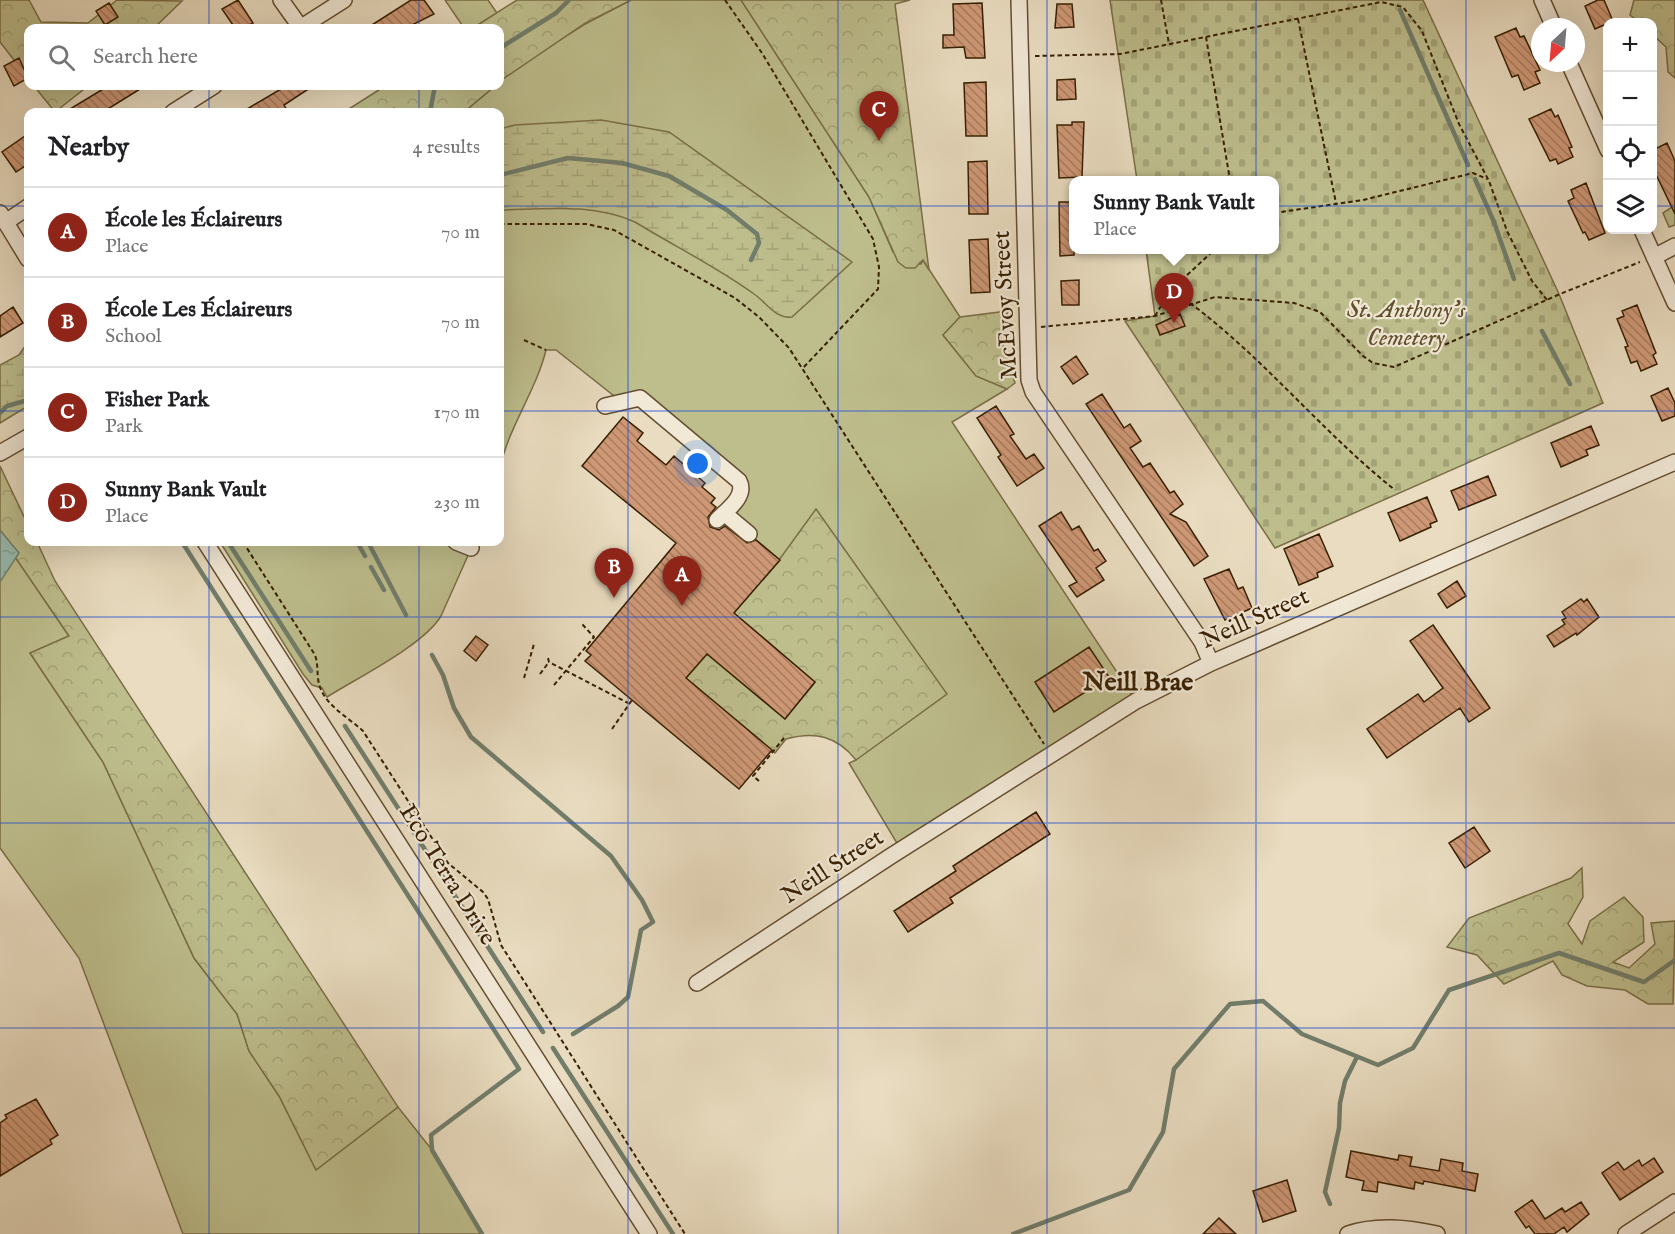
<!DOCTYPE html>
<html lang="en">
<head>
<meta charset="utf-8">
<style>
	body { margin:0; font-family:"IM FELL English",serif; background:#f6f6f6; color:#202124 }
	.controls { position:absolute; right:18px; top:18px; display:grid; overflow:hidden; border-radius:12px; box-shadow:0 6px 24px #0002 }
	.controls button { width:54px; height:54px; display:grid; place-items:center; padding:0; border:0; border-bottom:2px solid #e0e0e0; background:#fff; color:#202124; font:30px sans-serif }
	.compass { position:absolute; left:1531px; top:18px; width:54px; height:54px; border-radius:50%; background:#fff; box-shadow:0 6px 24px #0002; rotate:206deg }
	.you { position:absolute; left:698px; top:464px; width:21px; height:21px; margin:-15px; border:4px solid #fff; border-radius:50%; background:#1a73e8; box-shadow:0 0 0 9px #1a73e833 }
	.badge { display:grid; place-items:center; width:39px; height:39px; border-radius:50%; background:#8f2418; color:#fff; font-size:20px; font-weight:700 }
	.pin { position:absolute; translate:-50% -50px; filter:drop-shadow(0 2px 3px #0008) }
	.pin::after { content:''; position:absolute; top:32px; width:21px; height:18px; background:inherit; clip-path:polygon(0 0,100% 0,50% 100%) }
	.popup { position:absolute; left:1069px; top:176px; width:210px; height:78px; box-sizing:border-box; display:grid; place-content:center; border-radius:12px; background:#fff; filter:drop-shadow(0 2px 4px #0005); font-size:20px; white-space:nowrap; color:#757577 }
	.popup b { font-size:22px; color:#202124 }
	.popup::after { content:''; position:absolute; left:50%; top:100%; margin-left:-12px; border:12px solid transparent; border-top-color:#fff }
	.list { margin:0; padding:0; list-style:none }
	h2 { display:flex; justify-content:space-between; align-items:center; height:78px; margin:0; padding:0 24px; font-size:26px }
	h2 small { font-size:20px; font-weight:400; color:#757577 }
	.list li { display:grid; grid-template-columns:39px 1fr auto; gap:18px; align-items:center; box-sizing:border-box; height:90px; padding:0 24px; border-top:2px solid #e0e0e0 }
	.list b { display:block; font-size:22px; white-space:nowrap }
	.list p { margin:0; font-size:20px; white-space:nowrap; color:#757577 }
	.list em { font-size:20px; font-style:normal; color:#757577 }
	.icon { flex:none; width:33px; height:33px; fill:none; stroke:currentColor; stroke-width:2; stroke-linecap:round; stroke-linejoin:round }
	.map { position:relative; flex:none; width:1675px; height:1234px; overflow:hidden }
	.search { position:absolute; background:#fff; box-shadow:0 6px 24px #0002; left:24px; top:24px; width:480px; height:66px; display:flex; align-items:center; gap:15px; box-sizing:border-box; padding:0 21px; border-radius:12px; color:#757577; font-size:22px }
	.panel { position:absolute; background:#fff; box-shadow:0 6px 24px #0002; left:24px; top:108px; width:480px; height:438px; border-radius:12px }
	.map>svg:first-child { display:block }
	.green { fill:#bebe8d; stroke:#7a6e47; stroke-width:1.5 }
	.forest { fill:url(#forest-crowns); stroke:#7a6e47; stroke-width:1.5 }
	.wetland { fill:url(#wetland-marsh); stroke:#7a6e47; stroke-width:1.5 }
	.cemetery { fill:url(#cemetery-stones); stroke:#7a6e47; stroke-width:1.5 }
	.water { fill:url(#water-ripples); stroke:#717d6b; stroke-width:1.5 }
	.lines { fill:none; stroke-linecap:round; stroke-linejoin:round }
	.stream { stroke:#717d6b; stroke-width:4.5 }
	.building { fill:url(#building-back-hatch); stroke:#371f01; stroke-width:1.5 }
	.minor-casing { stroke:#644e31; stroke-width:18 }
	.path { stroke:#371f01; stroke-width:2; stroke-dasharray:4.5 3; stroke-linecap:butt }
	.minor { stroke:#f1e8d6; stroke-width:15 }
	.grid { fill:none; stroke:#1d4ed8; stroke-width:1.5; stroke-opacity:0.55 }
	.labels { text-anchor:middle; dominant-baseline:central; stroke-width:4.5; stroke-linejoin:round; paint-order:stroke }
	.street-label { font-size:24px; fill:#371f01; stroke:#f1e8d6 }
	.park-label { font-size:24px; font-style:italic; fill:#604f2b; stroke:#f1e8d6 }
	.neighbourhood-label { font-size:26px; font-weight:bold; fill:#371f01; stroke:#f1e8d6 }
</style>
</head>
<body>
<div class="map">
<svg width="1675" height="1234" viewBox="0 0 1675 1234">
	<defs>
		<pattern id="forest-crowns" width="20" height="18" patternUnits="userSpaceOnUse" patternTransform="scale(1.5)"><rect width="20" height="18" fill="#bebe8d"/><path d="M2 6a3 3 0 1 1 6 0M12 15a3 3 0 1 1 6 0" fill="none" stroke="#a4a378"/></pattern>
		<pattern id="wetland-marsh" width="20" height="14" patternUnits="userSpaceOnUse" patternTransform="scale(1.5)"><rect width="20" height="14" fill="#bebe8d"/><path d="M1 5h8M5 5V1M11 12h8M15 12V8" fill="none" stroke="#a4a378"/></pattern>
		<pattern id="cemetery-stones" width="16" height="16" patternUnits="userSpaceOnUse" patternTransform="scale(1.5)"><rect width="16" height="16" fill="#bebe8d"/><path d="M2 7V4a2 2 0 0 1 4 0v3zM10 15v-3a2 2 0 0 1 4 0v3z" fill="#a4a378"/></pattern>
		<pattern id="water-ripples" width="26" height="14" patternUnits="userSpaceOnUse" patternTransform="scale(1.5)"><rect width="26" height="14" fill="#97bcb1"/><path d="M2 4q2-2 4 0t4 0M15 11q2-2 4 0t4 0" fill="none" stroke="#83a196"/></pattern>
		<pattern id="building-back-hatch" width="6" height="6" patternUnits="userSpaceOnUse" patternTransform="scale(1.5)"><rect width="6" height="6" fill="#ce9876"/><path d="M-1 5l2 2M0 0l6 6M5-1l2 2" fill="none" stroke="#a87b5e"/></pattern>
	</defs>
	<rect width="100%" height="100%" fill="#e9dcc0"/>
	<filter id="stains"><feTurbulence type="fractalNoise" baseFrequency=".00333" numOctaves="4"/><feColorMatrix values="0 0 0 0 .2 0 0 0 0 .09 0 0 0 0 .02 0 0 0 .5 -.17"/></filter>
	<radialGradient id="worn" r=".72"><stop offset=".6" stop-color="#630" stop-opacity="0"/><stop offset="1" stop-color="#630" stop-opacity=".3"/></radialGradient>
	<!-- green -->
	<path class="green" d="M 445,0 L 488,0 L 497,13 L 473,28 L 464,28 Z
		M 631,0 L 741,0 L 869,197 L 893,252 L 921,264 L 923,260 L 960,317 L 943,335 L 976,376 L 1007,389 L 952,422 L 1136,701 L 901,850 L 849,763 L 856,760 L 816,510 L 780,560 L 724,513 L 741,490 L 649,403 L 618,399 L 556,350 L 546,350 C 536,391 509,426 500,468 L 500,112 L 464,112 L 495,86 L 500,86 L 500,81 L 506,74 L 585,24 Z
		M 0,535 L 69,636 L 30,653 L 103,762 L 194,958 L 237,1014 L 249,1051 L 279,1096 L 316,1169 L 398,1107 L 432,1150 L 482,1234 L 183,1234 L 79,958 L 0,848 Z
		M 220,542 L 474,542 L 441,616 C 424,645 357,678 327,697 L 322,688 L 312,685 L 303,674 Z"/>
	<!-- forest -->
	<path class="forest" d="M 0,0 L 29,0 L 41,22 L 88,23 L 117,0 L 182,1 L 154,28 L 28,28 L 28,78 L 0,42 Z
		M 517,0 L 631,0 L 584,24 L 500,81 L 500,28 L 473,28 Z
		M 741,0 L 910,0 L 895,4 L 929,270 L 923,260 L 915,268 L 906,268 L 898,262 L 869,197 Z
		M 1634,0 L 1675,0 L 1675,78 L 1668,72 L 1666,47 L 1653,35 L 1652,22 L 1639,22 L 1630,15 Z
		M 34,86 L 88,86 L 55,112 Z
		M 385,86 L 495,86 L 464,112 L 402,112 L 394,108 L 388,112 L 344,112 Z
		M 1675,205 L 1675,225 L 1669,227 L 1663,213 Z
		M 1008,311 L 1000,335 L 1015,383 L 1007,389 L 976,376 L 943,335 L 960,317 Z
		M 0,466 L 28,525 L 28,542 L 37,542 L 55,581 L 398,1107 L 316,1170 L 279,1096 L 249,1051 L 237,1014 L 194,958 L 103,762 L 30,653 L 69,636 L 0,535 Z
		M 816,509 L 947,694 L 856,760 C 837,736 815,731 786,739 L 775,753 L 686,678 L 707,654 L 785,719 L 815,682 L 742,620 L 730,617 L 779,560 Z
		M 1582,868 L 1583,897 L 1568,924 L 1582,944 L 1590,921 L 1624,897 L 1643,917 L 1644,942 L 1613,962 L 1629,968 L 1655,944 L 1651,923 L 1675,921 L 1673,1004 L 1648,1004 L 1625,990 L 1587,986 L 1562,975 L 1553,961 L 1504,984 L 1477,955 L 1447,947 L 1469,918 L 1571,878 Z"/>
	<!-- wetland -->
	<path class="wetland" d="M 601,120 L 669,132 L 852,262 L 792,317 C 775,319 767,303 754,294 C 717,267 674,246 635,222 C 592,203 546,209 500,210 L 500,129 L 515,125 Z
		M 28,342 L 28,406 L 0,423 L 0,365 L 19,355 Z"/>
	<!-- cemetery -->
	<path class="cemetery" d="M 1110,0 L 1423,0 L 1559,294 L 1603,403 L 1275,548 L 1125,321 L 1155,316 L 1146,250 L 1274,250 L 1274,180 L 1137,180 Z"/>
	<!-- water -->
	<path class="water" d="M 0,530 L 19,553 L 0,582 Z"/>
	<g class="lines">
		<!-- stream -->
		<path class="stream" d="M 1400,10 L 1468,165
			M 500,48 L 556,13 L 569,0
			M 430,112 L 435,86
			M 500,175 L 568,158 L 622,163 L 669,176 L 727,210 L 757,234 L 759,243 L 751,260
			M 1475,179 L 1494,222 L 1514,279
			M 1542,331 L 1570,384
			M 0,413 L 7,406 L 28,400
			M 182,542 L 519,1069 L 431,1135 L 432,1150 L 482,1234
			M 228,542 L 311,671
			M 357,542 L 365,556
			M 368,542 L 406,615
			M 371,567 L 384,590
			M 432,655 L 443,675 L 454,708 L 471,737 L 611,856 L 642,900 L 653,922 L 641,930 L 628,997 L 618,1006 L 573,1034
			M 345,726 L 543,1032
			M 553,1048 L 673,1234
			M 1330,1204 L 1325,1192 L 1339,1128 L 1340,1103 L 1345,1081 L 1357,1057
			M 1013,1234 L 1129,1190 L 1163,1132 L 1174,1069 L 1230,1004 L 1263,1001 L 1302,1034 L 1378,1065 L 1413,1048 L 1449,990 L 1559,953 L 1644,982 L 1675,960"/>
	</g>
	<!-- building -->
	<path class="building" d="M 238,0 L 253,23 L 244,28 L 235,28 L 222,9 Z
		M 411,0 L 424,0 L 434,14 L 406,28 L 367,28 Z
		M 1598,0 L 1604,0 L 1613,21 L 1595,29 L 1585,6 Z
		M 109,3 L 118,17 L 105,25 L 96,11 Z
		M 982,3 L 985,58 L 966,58 L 964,47 L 943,48 L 943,35 L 954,35 L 953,4 Z
		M 1057,4 L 1072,4 L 1074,27 L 1055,28 Z
		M 1516,28 L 1520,37 L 1524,36 L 1540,70 L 1535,72 L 1540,83 L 1524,90 L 1518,75 L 1512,77 L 1495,37 Z
		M 19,58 L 28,78 L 14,86 L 4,66 Z
		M 1075,79 L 1076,99 L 1057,100 L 1057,80 Z
		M 986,82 L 987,136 L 966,136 L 964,83 Z
		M 108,86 L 145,86 L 103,112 L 65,112 Z
		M 286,86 L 313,86 L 284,105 L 288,112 L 242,112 Z
		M 1551,109 L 1555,117 L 1558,115 L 1572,147 L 1569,148 L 1573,157 L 1558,164 L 1556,159 L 1550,161 L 1529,119 Z
		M 1072,122 L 1084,122 L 1082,177 L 1059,178 L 1057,125 L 1072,125 Z
		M 28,134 L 28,164 L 16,172 L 2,152 Z
		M 1667,143 L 1675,161 L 1675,214 L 1653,168 L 1653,150 Z
		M 987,161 L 988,214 L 969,214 L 968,162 Z
		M 1586,183 L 1605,233 L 1589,240 L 1585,232 L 1583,233 L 1568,201 L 1574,198 L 1571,190 Z
		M 1059,202 L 1074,202 L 1074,255 L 1060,256 Z
		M 988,239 L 990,292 L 971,293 L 969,240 Z
		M 1079,280 L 1079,305 L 1062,305 L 1061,281 Z
		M 1637,305 L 1656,353 L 1653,355 L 1657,364 L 1641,371 L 1637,361 L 1631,363 L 1625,347 L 1628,346 L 1617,319 L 1624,316 L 1622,311 Z
		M 13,307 L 23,323 L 0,337 L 0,316 Z
		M 1180,314 L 1185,326 L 1160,335 L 1156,325 Z
		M 1076,356 L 1088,374 L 1073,384 L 1061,367 Z
		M 1668,388 L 1675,403 L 1675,416 L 1662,421 L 1651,396 Z
		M 1102,394 L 1124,428 L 1130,424 L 1141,441 L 1130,448 L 1143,467 L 1150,463 L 1170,493 L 1174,491 L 1183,504 L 1170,514 L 1186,522 L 1208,556 L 1194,566 L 1086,404 Z
		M 996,406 L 1014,434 L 1010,436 L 1026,459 L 1034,454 L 1044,468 L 1017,486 L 998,457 L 1001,455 L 977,418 Z
		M 623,417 L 643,433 L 637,441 L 666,465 L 674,456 L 705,483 L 702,487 L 715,498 L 711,503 L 716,507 L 708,517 L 710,527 L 719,530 L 725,526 L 747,543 L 756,540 L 780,560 L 734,613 L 815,682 L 785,719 L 707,654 L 686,678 L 772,750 L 739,789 L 585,661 L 591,655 L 586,651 L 676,543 L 582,466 Z
		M 1591,426 L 1599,445 L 1586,450 L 1588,455 L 1561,467 L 1551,443 Z
		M 1488,476 L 1496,495 L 1459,510 L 1451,491 Z
		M 1427,497 L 1437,521 L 1430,524 L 1431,527 L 1400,541 L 1388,513 Z
		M 1061,512 L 1072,530 L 1079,526 L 1094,551 L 1098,549 L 1106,561 L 1096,568 L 1104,580 L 1077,597 L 1069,586 L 1077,582 L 1039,526 Z
		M 1319,534 L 1333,566 L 1317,573 L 1318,577 L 1299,585 L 1284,549 Z
		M 1229,569 L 1238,589 L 1243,587 L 1252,608 L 1225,620 L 1204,579 Z
		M 1457,581 L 1466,596 L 1447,608 L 1438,594 Z
		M 1581,599 L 1584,602 L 1587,599 L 1599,617 L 1577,635 L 1576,633 L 1554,647 L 1547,636 L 1565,624 L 1562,620 L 1566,618 L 1562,612 Z
		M 1433,625 L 1490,708 L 1469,722 L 1460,708 L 1387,758 L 1367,729 L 1418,694 L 1424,702 L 1443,688 L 1410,641 Z
		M 476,636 L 488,645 L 476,661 L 464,651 Z
		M 1089,647 L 1109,677 L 1054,712 L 1035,682 Z
		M 1036,812 L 1050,834 L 950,898 L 953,903 L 908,932 L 894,911 L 956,871 L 953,866 Z
		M 1474,827 L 1490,851 L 1465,868 L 1449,843 Z
		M 36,1099 L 58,1135 L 50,1140 L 52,1144 L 0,1176 L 0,1123 L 7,1118 L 5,1115 Z
		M 1351,1151 L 1398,1160 L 1399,1155 L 1412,1157 L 1410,1166 L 1439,1171 L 1441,1159 L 1463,1163 L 1462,1171 L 1478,1174 L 1475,1191 L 1424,1181 L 1423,1184 L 1415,1182 L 1414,1189 L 1378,1182 L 1377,1192 L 1362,1190 L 1364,1181 L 1346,1177 Z
		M 1654,1158 L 1663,1172 L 1620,1200 L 1602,1173 L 1618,1162 L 1624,1170 L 1639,1160 L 1642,1166 Z
		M 1287,1180 L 1296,1211 L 1263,1222 L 1253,1191 Z
		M 1532,1200 L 1545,1219 L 1562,1208 L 1565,1212 L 1581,1202 L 1589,1214 L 1567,1232 L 1564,1227 L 1554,1234 L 1535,1234 L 1529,1226 L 1526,1228 L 1515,1212 Z
		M 1219,1218 L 1236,1234 L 1203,1234 Z"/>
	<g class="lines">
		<!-- minor casing -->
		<g class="minor-casing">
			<path id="minor" d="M 281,0 L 301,28
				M 1019,0 L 1029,380 L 1033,392 L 1202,642 L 1211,663
				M 1542,0 L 1554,27
				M 300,28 L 344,0
				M 1569,63 L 1608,150
				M 173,112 L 214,86
				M 0,213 L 28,259
				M 6,222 L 28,207
				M 1642,230 L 1675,303
				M 1654,257 L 1675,246
				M 605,406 L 640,398 L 739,481 C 747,496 727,510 717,520
				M 0,453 L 28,437
				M 724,513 L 749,534
				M 205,542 L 649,1234
				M 456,542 L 471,548
				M 697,983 L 891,856 L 1136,701 L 1211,663 L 1675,462
				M 1348,1234 C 1377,1224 1408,1228 1437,1234
				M 1626,1234 L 1675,1202"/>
		</g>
		<!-- path -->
		<path class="path" d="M 725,0 L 762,53 L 873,239 L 879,267 L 878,289 L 802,369
			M 1161,0 L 1169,44
			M 1298,19 L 1336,203
			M 1206,37 L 1230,180
			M 1035,56 L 1120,54 L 1381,2 L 1403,7 L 1422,31 L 1459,124 L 1489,181 L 1507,231 L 1532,281 L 1547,300
			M 1274,213 L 1363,200 L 1473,173 L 1487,179
			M 500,224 L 586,224 L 614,230 L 735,298 L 759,317 L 789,348 L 1044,744
			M 1190,303 C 1265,359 1322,432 1395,490
			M 1155,316 L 1170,291 L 1214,250
			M 1041,327 L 1155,316 L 1215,297 L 1294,303 L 1320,312 L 1363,356 L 1373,363 L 1394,367 L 1560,294 L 1640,262
			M 524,340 L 546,350
			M 243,542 L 315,655 C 318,664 317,669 318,678 C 320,703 347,716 363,731 L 448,863 L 483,892 L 488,899 L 501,945 L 685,1234
			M 548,658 L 549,662 L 628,703
			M 540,674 L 549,662
			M 524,678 L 534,644
			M 554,685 L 594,637 L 582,624
			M 612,729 L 632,700
			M 759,781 L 753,776 L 784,738"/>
		<!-- minor -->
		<use href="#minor" class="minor"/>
	</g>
	<!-- grid -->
	<path class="grid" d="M 209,0 L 209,28M 419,0 L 419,28M 628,0 L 628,1234M 838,0 L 838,1234M 1047,0 L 1047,1234M 1256,0 L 1256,1234M 1466,0 L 1466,1234M 209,86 L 209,112M 419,86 L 419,112M 0,206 L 28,206M 500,206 L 1608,206M 1652,206 L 1675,206M 0,411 L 28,411M 500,411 L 1675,411M 209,542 L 209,1234M 419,542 L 419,1234M 0,617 L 1675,617M 0,823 L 1675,823M 0,1028 L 1675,1028"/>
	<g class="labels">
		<!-- street labels -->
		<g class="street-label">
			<text transform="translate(1006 305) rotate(-93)">McEvoy Street</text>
			<text transform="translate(1255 619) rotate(-24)">Neill Street</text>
			<text transform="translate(833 867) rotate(-33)">Neill Street</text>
			<text transform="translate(447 875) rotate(58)">Eco Terra Drive</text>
		</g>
		<!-- park labels -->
		<g class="park-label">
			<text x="1406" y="310">St. Anthony’s<tspan x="1406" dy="28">Cemetery</tspan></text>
		</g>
		<!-- neighbourhood labels -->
		<g class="neighbourhood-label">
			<text x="1138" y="682">Neill Brae</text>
		</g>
	</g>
	<rect width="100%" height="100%" filter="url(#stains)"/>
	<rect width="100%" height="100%" fill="url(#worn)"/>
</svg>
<div class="controls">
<button>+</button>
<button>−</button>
<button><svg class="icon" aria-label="locate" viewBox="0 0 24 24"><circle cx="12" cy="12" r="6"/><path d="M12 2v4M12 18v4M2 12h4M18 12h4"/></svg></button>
<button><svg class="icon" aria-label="layers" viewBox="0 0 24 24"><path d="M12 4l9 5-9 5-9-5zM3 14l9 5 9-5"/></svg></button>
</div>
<svg class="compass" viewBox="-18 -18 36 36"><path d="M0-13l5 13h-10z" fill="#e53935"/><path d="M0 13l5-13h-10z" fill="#757577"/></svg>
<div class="you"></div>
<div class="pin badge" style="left:682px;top:606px">A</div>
<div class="pin badge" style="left:614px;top:598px">B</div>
<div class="pin badge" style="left:879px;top:141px">C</div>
<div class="pin badge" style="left:1174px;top:323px">D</div>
<div class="popup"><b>Sunny Bank Vault</b>Place</div>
<div class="search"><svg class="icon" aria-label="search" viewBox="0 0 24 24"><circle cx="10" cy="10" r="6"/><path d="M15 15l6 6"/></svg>Search here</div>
<section class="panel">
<h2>Nearby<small>4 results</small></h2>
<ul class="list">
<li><span class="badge">A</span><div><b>École les Éclaireurs</b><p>Place</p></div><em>70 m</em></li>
<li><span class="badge">B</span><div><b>École Les Éclaireurs</b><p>School</p></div><em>70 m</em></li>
<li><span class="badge">C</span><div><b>Fisher Park</b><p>Park</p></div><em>170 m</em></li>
<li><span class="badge">D</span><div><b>Sunny Bank Vault</b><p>Place</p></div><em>230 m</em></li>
</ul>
</section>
</div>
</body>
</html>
